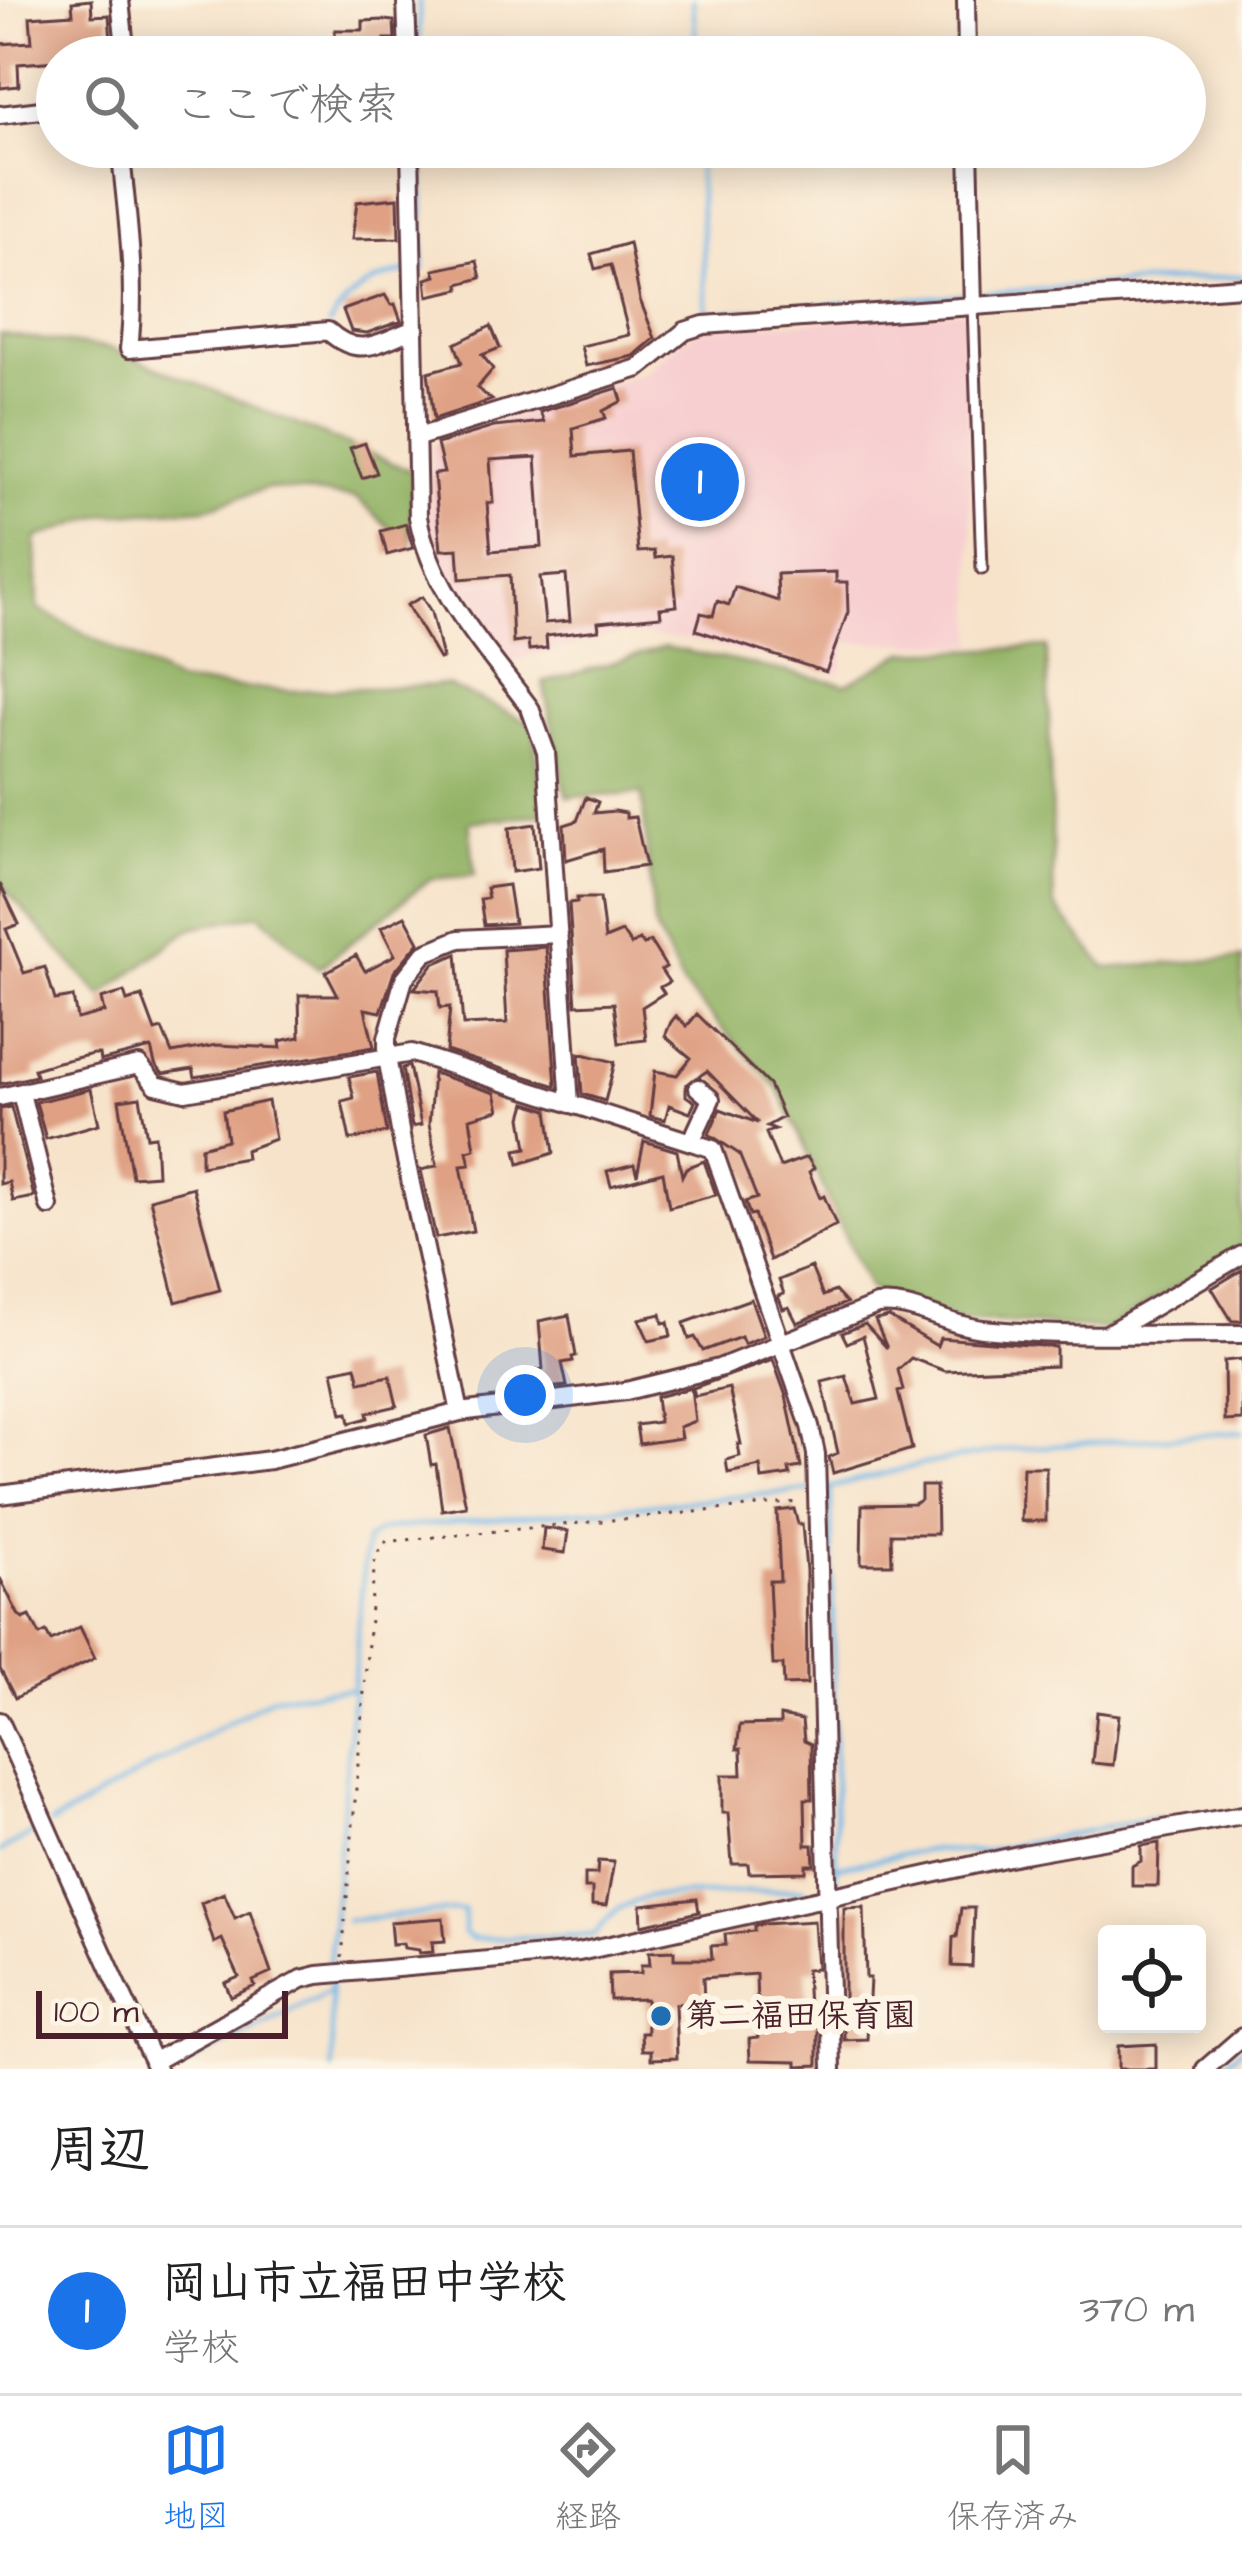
<!DOCTYPE html>
<html lang="ja">
<head>
<meta charset="utf-8">
<style>
	body { margin:0; font-family:"Architects Daughter","Klee One",sans-serif; background:#f6f6f6; color:#222 }
	.controls { position:absolute; right:36px; bottom:36px; display:grid; overflow:hidden; border-radius:12px; box-shadow:0 6px 30px #0003 }
	.controls button { width:108px; height:108px; display:grid; place-items:center; padding:0; border:0; border-bottom:3px solid #e0e0e0; background:#fff; color:#222; font:60px sans-serif }
	.scale { position:absolute; left:36px; bottom:30px; width:252px; box-sizing:border-box; padding-left:12px; border:6px solid #4a1f2b; border-top:0; font-size:33px; line-height:42px; white-space:nowrap; color:#4a1f2b; -webkit-text-stroke:9px #fcf5e5; paint-order:stroke }
	.you { position:absolute; left:525px; top:1395px; width:42px; height:42px; margin:-30px; border:9px solid #fff; border-radius:50%; background:#1a73e8; box-shadow:0 0 0 18px #1a73e833 }
	.badge { display:grid; place-items:center; width:78px; height:78px; border-radius:50%; background:#1a73e8; color:#fff; font-size:39px; font-weight:700 }
	.pin { position:absolute; translate:-50% -50%; border:6px solid #fff; box-shadow:0 3px 12px #0006 }
	.list { margin:0; padding:0; list-style:none }
	h2 { display:flex; justify-content:space-between; align-items:center; height:156px; margin:0; padding:0 48px; font-size:51px }
	h2 small { font-size:39px; font-weight:400; color:#767676 }
	.list li { display:grid; grid-template-columns:78px 1fr auto; gap:36px; align-items:center; box-sizing:border-box; height:168px; padding:0 48px; border-top:3px solid #e0e0e0 }
	.list b { display:block; font-size:45px; white-space:nowrap }
	.list p { margin:0; font-size:39px; white-space:nowrap; color:#767676 }
	.list em { font-size:39px; font-style:normal; color:#767676 }
	.icon { flex:none; width:66px; height:66px; fill:none; stroke:currentColor; stroke-width:2; stroke-linecap:round; stroke-linejoin:round }
	.map { position:relative; flex:none; width:1242px; height:2069px; overflow:hidden }
	.search { position:absolute; background:#fff; box-shadow:0 6px 30px #0003; left:36px; right:36px; top:36px; height:132px; display:flex; align-items:center; gap:30px; box-sizing:border-box; padding:0 42px; border-radius:66px; color:#767676; font-size:45px }
	.sheet { height:324px; background:#fff }
	nav { display:flex; justify-content:space-around; align-items:center; box-sizing:border-box; height:168px; border-top:3px solid #e0e0e0; background:#fff; font-size:33px; color:#767676 }
	nav a { display:grid; justify-items:center; gap:6px }
	nav .on { color:#1a73e8 }
	.map>svg:first-child { display:block }
	.built { fill:#f7cfd0 }
	.forest { fill:#92b265; stroke:#6e6848; stroke-width:3 }
	.lines { fill:none; stroke-linecap:round; stroke-linejoin:round }
	.stream { stroke:#71b7e7; stroke-width:4.5 }
	.building { fill:#dfa084; fill-rule:evenodd }
	.lane-casing { stroke:#643c43; stroke-width:15 }
	.street-casing { stroke:#643c43; stroke-width:22 }
	.path { stroke:#643c43; stroke-width:3; stroke-dasharray:3 9; stroke-linecap:butt }
	.lane { stroke:#fff; stroke-width:9 }
	.street { stroke:#fff; stroke-width:16 }
	.poi-dot { fill:#1f6fb2; stroke:#fcf5e5; stroke-width:4.5 }
	.labels { text-anchor:middle; dominant-baseline:central; stroke-width:12; stroke-linejoin:round; paint-order:stroke }
	.poi-label { font-size:33px; font-weight:bold; fill:#4a1f2b; stroke:#fcf5e5; text-anchor:start }
</style>
</head>
<body>
<div class="map">
<svg width="1242" height="2069" viewBox="0 0 1242 2069">
	<rect width="100%" height="100%" fill="#fcf5e5"/>
	<filter id="ink" filterUnits="userSpaceOnUse"><feTurbulence type="fractalNoise" baseFrequency=".00833" numOctaves="2"/><feDisplacementMap in="SourceGraphic" scale="24" xChannelSelector="R" yChannelSelector="G"/><feConvolveMatrix kernelMatrix="1 2 1 2 8 2 1 2 1" color-interpolation-filters="sRGB"/></filter>
	<filter id="wash" filterUnits="userSpaceOnUse"><feTurbulence type="fractalNoise" baseFrequency=".004" numOctaves="4" result="noise"/><feDisplacementMap in="SourceGraphic" scale="48" xChannelSelector="R" yChannelSelector="G"/><feGaussianBlur stdDeviation="2.7" result="paint"/><feColorMatrix in="noise" values="0 0 0 0 0 0 0 0 0 0 0 0 0 0 0 0 0 1.4 0 .05"/><feComposite in="paint" operator="in"/></filter>
	<g filter="url(#wash)">
		<rect width="100%" height="100%" fill="#f7e3ca"/>
		<!-- built -->
		<path class="built" d="M 965,311 L 975,645 L 847,642 L 840,675 L 689,640 L 621,634 L 508,663 L 455,597 L 433,547 L 427,518 L 432,445 L 645,372 L 685,337 L 701,329 Z"/>
		<!-- forest -->
		<path class="forest" d="M 0,334 L 112,349 L 412,471 L 411,547 L 356,498 L 268,488 L 206,508 L 103,515 L 36,538 L 38,609 L 179,683 L 291,691 L 447,685 L 533,724 L 543,814 L 469,822 L 475,875 L 430,879 L 319,968 L 259,914 L 191,928 L 101,996 L 0,884 Z
			M 665,647 L 846,684 L 905,652 L 1047,647 L 1054,905 L 1106,968 L 1242,958 L 1242,1246 L 1106,1329 L 957,1320 L 869,1289 L 778,1088 L 683,986 L 654,926 L 642,794 L 567,797 L 543,683 Z"/>
		<g class="lines">
			<!-- stream -->
			<path class="stream" d="M 419,0 L 420,57
				M 693,0 L 697,57
				M 697,147 L 707,313
				M 423,270 L 423,147
				M 978,294 L 1242,276
				M 329,324 C 349,294 369,279 405,272
				M 664,332 L 674,323 L 707,313 L 967,295
				M 821,1490 L 919,1465 L 1011,1449 L 1242,1432
				M 831,1491 L 836,1881
				M 51,1824 L 274,1696 L 353,1689
				M 0,1851 L 41,1829
				M 836,1867 L 928,1850 L 982,1852 L 1158,1817
				M 347,1920 L 464,1910 L 464,1934 L 473,1939 L 594,1935 L 617,1909 L 647,1897 L 805,1889
				M 329,1967 L 366,1541 L 377,1532 L 393,1528 L 810,1490
				M 330,1978 L 333,2069
				M 179,2069 L 330,1991
				M 1218,2069 L 1242,2048"/>
		</g>
		<g id="blocks">
			<!-- building -->
			<path class="building" d="M 91,0 L 92,16 L 109,15 L 112,55 L 57,57 L 57,61 L 18,64 L 19,86 L 0,88 L 0,44 L 32,42 L 30,17 L 73,14 L 72,2 Z
				M 384,20 L 394,21 L 395,39 L 385,39 L 386,54 L 336,57 L 335,30 L 363,30 L 363,21 Z
				M 504,38 L 506,57 L 442,57 L 441,44 Z
				M 398,198 L 399,238 L 352,239 L 357,202 Z
				M 629,243 L 640,300 L 655,338 L 634,356 L 586,366 L 581,346 L 629,335 L 611,265 L 595,269 L 591,254 Z
				M 477,261 L 481,278 L 459,284 L 460,289 L 428,296 L 426,279 L 436,276 L 434,270 Z
				M 385,295 L 391,305 L 395,304 L 401,321 L 367,333 L 351,331 L 343,310 Z
				M 491,326 L 500,348 L 482,355 L 493,369 L 477,388 L 492,400 L 434,419 L 428,372 L 462,363 L 455,344 Z
				M 618,388 L 622,401 L 603,411 L 606,418 L 573,428 L 575,456 L 629,451 L 638,552 L 654,551 L 655,558 L 672,556 L 677,606 L 660,608 L 661,616 L 598,622 L 599,630 L 546,636 L 547,648 L 529,650 L 528,641 L 513,643 L 510,575 L 460,579 L 458,549 L 441,550 L 434,474 L 444,473 L 437,444 L 494,427 L 544,422 L 540,412 ZM 536,457 L 542,547 L 491,551 L 487,503 L 493,503 L 490,460 ZM 566,575 L 570,621 L 545,623 L 540,577 Z
				M 365,443 L 377,473 L 362,478 L 350,448 Z
				M 406,524 L 413,548 L 387,555 L 381,531 Z
				M 836,572 L 836,582 L 847,582 L 848,612 L 826,672 L 696,630 L 701,613 L 713,616 L 717,601 L 729,605 L 735,587 L 778,601 L 777,574 Z
				M 422,597 L 431,612 L 442,658 L 439,659 L 407,605 Z
				M 586,797 L 598,802 L 594,813 L 615,811 L 626,813 L 626,818 L 635,817 L 646,866 L 604,872 L 603,849 L 566,860 L 564,825 L 577,821 Z
				M 535,824 L 539,868 L 512,872 L 509,828 Z
				M 0,884 L 19,924 L 6,929 L 24,973 L 45,967 L 55,1000 L 73,997 L 77,1019 L 104,1012 L 101,999 L 124,992 L 127,1001 L 142,996 L 155,1031 L 162,1029 L 172,1053 L 217,1045 L 281,1048 L 280,1041 L 300,1037 L 299,995 L 338,995 L 326,972 L 356,955 L 365,971 L 395,955 L 381,928 L 405,916 L 419,942 L 394,972 L 381,1012 L 365,1009 L 374,1047 L 195,1077 L 193,1069 L 163,1074 L 155,1064 L 151,1048 L 100,1061 L 99,1054 L 93,1054 L 58,1062 L 34,1069 L 36,1076 L 0,1084 Z
				M 508,885 L 514,923 L 484,925 L 480,899 L 488,898 L 486,888 Z
				M 577,898 L 600,898 L 605,939 L 622,932 L 631,945 L 639,940 L 644,945 L 650,941 L 666,967 L 661,970 L 669,982 L 660,987 L 664,993 L 642,1007 L 646,1040 L 619,1043 L 614,1003 L 576,1005 L 569,903 L 577,902 Z
				M 546,947 L 556,1086 L 446,1051 L 450,1007 L 440,1008 L 438,991 L 414,989 L 433,964 L 457,954 L 463,1025 L 507,1023 L 503,950 Z
				M 697,1014 L 769,1085 L 783,1117 L 767,1126 L 775,1129 L 766,1133 L 780,1167 L 807,1157 L 814,1168 L 809,1172 L 820,1198 L 824,1196 L 836,1225 L 770,1260 L 754,1214 L 750,1215 L 745,1202 L 757,1198 L 739,1154 L 709,1134 L 720,1109 L 758,1123 L 707,1071 L 686,1085 L 686,1096 L 695,1102 L 690,1113 L 669,1105 L 665,1120 L 650,1116 L 655,1071 L 677,1075 L 691,1058 L 665,1036 L 671,1022 L 676,1016 L 687,1026 Z
				M 579,1053 L 615,1062 L 605,1101 L 582,1094 Z
				M 409,1066 L 421,1125 L 412,1127 L 402,1068 Z
				M 377,1072 L 387,1132 L 350,1140 L 342,1101 L 354,1098 L 349,1077 Z
				M 433,1073 L 495,1093 L 499,1110 L 470,1118 L 475,1149 L 467,1151 L 470,1165 L 461,1166 L 473,1231 L 436,1238 L 421,1170 L 437,1166 L 429,1124 Z
				M 91,1089 L 99,1124 L 46,1139 L 36,1102 Z
				M 140,1097 L 147,1137 L 155,1136 L 157,1175 L 132,1177 L 119,1100 Z
				M 268,1101 L 275,1139 L 245,1150 L 246,1158 L 201,1166 L 201,1147 L 227,1140 L 223,1111 Z
				M 526,1103 L 548,1110 L 554,1153 L 519,1164 L 516,1150 L 527,1148 L 522,1117 Z
				M 11,1107 L 34,1197 L 13,1201 L 9,1182 L 0,1184 L 0,1109 Z
				M 644,1141 L 677,1151 L 682,1176 L 686,1168 L 704,1161 L 716,1195 L 669,1207 L 663,1172 L 611,1186 L 607,1171 L 634,1164 L 637,1175 Z
				M 193,1187 L 220,1290 L 176,1302 L 150,1199 Z
				M 811,1267 L 823,1296 L 835,1291 L 846,1303 L 797,1323 L 789,1307 L 783,1309 L 778,1296 L 784,1294 L 779,1280 Z
				M 1242,1270 L 1242,1321 L 1232,1321 L 1212,1288 Z
				M 751,1299 L 764,1336 L 744,1344 L 741,1337 L 703,1351 L 695,1337 L 689,1339 L 684,1323 Z
				M 661,1314 L 663,1323 L 668,1322 L 671,1336 L 649,1341 L 639,1319 Z
				M 569,1315 L 576,1356 L 572,1357 L 573,1361 L 562,1363 L 567,1386 L 547,1388 L 546,1383 L 522,1390 L 518,1375 L 543,1369 L 539,1321 Z
				M 889,1317 L 937,1346 L 940,1338 L 1056,1347 L 1056,1366 L 945,1371 L 911,1358 L 898,1370 L 903,1390 L 898,1392 L 912,1449 L 833,1473 L 829,1457 L 838,1453 L 822,1382 L 846,1376 L 855,1404 L 879,1399 L 863,1336 L 847,1343 L 842,1333 L 865,1324 L 887,1348 L 875,1320 Z
				M 1242,1359 L 1242,1420 L 1225,1421 L 1224,1361 Z
				M 773,1360 L 786,1396 L 801,1467 L 789,1469 L 790,1475 L 762,1479 L 760,1466 L 728,1473 L 726,1460 L 740,1456 L 738,1444 L 741,1444 L 729,1388 L 695,1396 L 693,1388 Z
				M 356,1366 L 360,1382 L 390,1376 L 397,1406 L 367,1413 L 368,1418 L 350,1423 L 348,1413 L 342,1414 L 333,1371 Z
				M 691,1388 L 695,1421 L 679,1427 L 681,1438 L 639,1444 L 636,1425 L 659,1422 L 656,1397 Z
				M 450,1428 L 466,1506 L 442,1510 L 436,1464 L 431,1465 L 426,1435 Z
				M 1023,1467 L 1046,1467 L 1046,1521 L 1021,1521 Z
				M 921,1486 L 936,1486 L 937,1534 L 891,1534 L 892,1564 L 861,1564 L 862,1505 L 914,1504 L 921,1500 Z
				M 794,1509 L 798,1524 L 802,1524 L 806,1570 L 807,1684 L 784,1685 L 783,1665 L 773,1665 L 769,1581 L 780,1581 L 777,1511 Z
				M 544,1528 L 568,1531 L 565,1553 L 542,1550 Z
				M 0,1578 L 18,1614 L 23,1619 L 30,1616 L 40,1635 L 46,1632 L 51,1641 L 80,1627 L 95,1658 L 15,1698 L 0,1669 Z
				M 1097,1712 L 1119,1715 L 1113,1765 L 1092,1763 Z
				M 780,1716 L 802,1720 L 804,1741 L 811,1744 L 812,1799 L 805,1799 L 806,1845 L 813,1845 L 814,1865 L 806,1865 L 806,1872 L 749,1873 L 748,1864 L 732,1864 L 728,1813 L 722,1813 L 722,1775 L 742,1775 L 741,1749 L 737,1749 L 740,1725 L 780,1724 Z
				M 1159,1843 L 1158,1886 L 1132,1886 L 1132,1866 L 1141,1861 L 1141,1846 Z
				M 598,1861 L 614,1862 L 606,1906 L 592,1905 L 592,1888 L 585,1888 L 585,1874 L 597,1874 Z
				M 224,1893 L 235,1918 L 250,1911 L 271,1973 L 253,1981 L 255,1986 L 231,1997 L 225,1983 L 239,1977 L 222,1939 L 214,1943 L 201,1903 Z
				M 697,1899 L 699,1912 L 642,1925 L 641,1905 Z
				M 864,1907 L 866,1978 L 870,1978 L 867,2039 L 844,2040 L 844,1908 Z
				M 961,1908 L 974,1908 L 972,1967 L 952,1966 L 953,1937 L 957,1937 Z
				M 443,1918 L 445,1941 L 432,1942 L 433,1952 L 419,1953 L 419,1950 L 404,1948 L 403,1943 L 392,1944 L 390,1922 Z
				M 814,1921 L 817,1969 L 806,1970 L 808,2008 L 818,2013 L 818,2065 L 797,2066 L 797,2061 L 750,2060 L 749,2039 L 758,2038 L 756,1974 L 703,1978 L 704,2003 L 675,2004 L 677,2058 L 651,2059 L 651,2050 L 642,2050 L 641,2033 L 647,2033 L 646,1999 L 610,2000 L 609,1974 L 641,1973 L 641,1965 L 650,1965 L 649,1952 L 674,1951 L 674,1959 L 712,1959 L 711,1946 L 726,1945 L 725,1934 L 754,1931 L 754,1926 L 763,1924 Z
				M 1156,2044 L 1156,2069 L 1118,2069 L 1118,2046 Z"/>
		</g>
	</g>
	<g filter="url(#ink)">
		<use href="#blocks" fill-opacity="0" stroke="#643c43" stroke-width="3"/>
		<g class="lines">
			<!-- lane casing -->
			<g class="lane-casing">
				<path id="lane" d="M 973,306 L 982,569"/>
			</g>
			<!-- street casing -->
			<g class="street-casing">
				<path id="street" d="M 120,0 L 126,57
					M 406,0 L 408,57
					M 966,0 L 967,57
					M 0,115 L 57,108
					M 120,147 C 127,215 137,281 129,349 L 328,331 C 360,360 378,342 415,329
					M 410,147 L 418,517 C 432,593 485,647 530,708 L 546,752 L 570,1104
					M 969,147 L 973,306
					M 418,437 L 639,368 L 685,331 L 704,325 L 1242,287
					M 21,1093 L 49,1206
					M 0,1097 L 139,1065 L 156,1085 L 185,1092 L 412,1053 L 713,1149 L 810,1426 L 816,1454 L 832,2069
					M 691,1142 L 711,1099 L 698,1088
					M 1107,1334 L 1242,1255
					M 460,1412 L 402,1142 L 387,1057 L 387,1038 L 404,979 L 425,953 L 459,939 L 559,934
					M 0,1495 L 270,1460 L 460,1412 L 626,1391 L 719,1368 L 877,1305 C 911,1300 947,1326 983,1329 C 1070,1338 1155,1334 1242,1334
					M 0,1721 C 53,1837 101,1954 157,2069
					M 153,2062 L 302,1979 L 318,1975 L 579,1952 L 1023,1854 L 1242,1815
					M 1205,2069 L 1242,2037"/>
			</g>
			<!-- path -->
			<path class="path" d="M 342,1958 L 375,1558 L 384,1542 L 799,1502"/>
			<!-- lane -->
			<use href="#lane" class="lane"/>
			<!-- street -->
			<use href="#street" class="street"/>
		</g>
	</g>
	<!-- markers -->
	<circle class="poi-dot" cx="661" cy="2016" r="12"/>
	<g class="labels">
		<!-- poi labels -->
		<g class="poi-label">
			<text x="685" y="2016">第二福田保育園</text>
		</g>
	</g>
</svg>
<div class="controls">
<button><svg class="icon" aria-label="locate" viewBox="0 0 24 24"><circle cx="12" cy="12" r="6"/><path d="M12 2v4M12 18v4M2 12h4M18 12h4"/></svg></button>
</div>
<div class="scale">100 m</div>
<div class="you"></div>
<div class="pin badge" style="left:700px;top:482px">1</div>
<div class="search"><svg class="icon" aria-label="search" viewBox="0 0 24 24"><circle cx="10" cy="10" r="6"/><path d="M15 15l6 6"/></svg>ここで検索</div>
</div>
<section class="sheet">
<h2>周辺<small></small></h2>
<ul class="list">
<li><span class="badge">1</span><div><b>岡山市立福田中学校</b><p>学校</p></div><em>370 m</em></li>
</ul>
</section>
<nav>
<a class="on"><svg class="icon" aria-label="map" viewBox="0 0 24 24"><path d="M3 6l6-2 6 2 6-2v14l-6 2-6-2-6 2zM9 4v14M15 6v14"/></svg>地図</a>
<a><svg class="icon" aria-label="directions" viewBox="0 0 24 24"><path d="M12 3l9 9-9 9-9-9zM9 14v-3h6M13 9l2 2-2 2"/></svg>経路</a>
<a><svg class="icon" aria-label="saved" viewBox="0 0 24 24"><path d="M7 4h10v16l-5-4-5 4z"/></svg>保存済み</a>
</nav>
</body>
</html>
